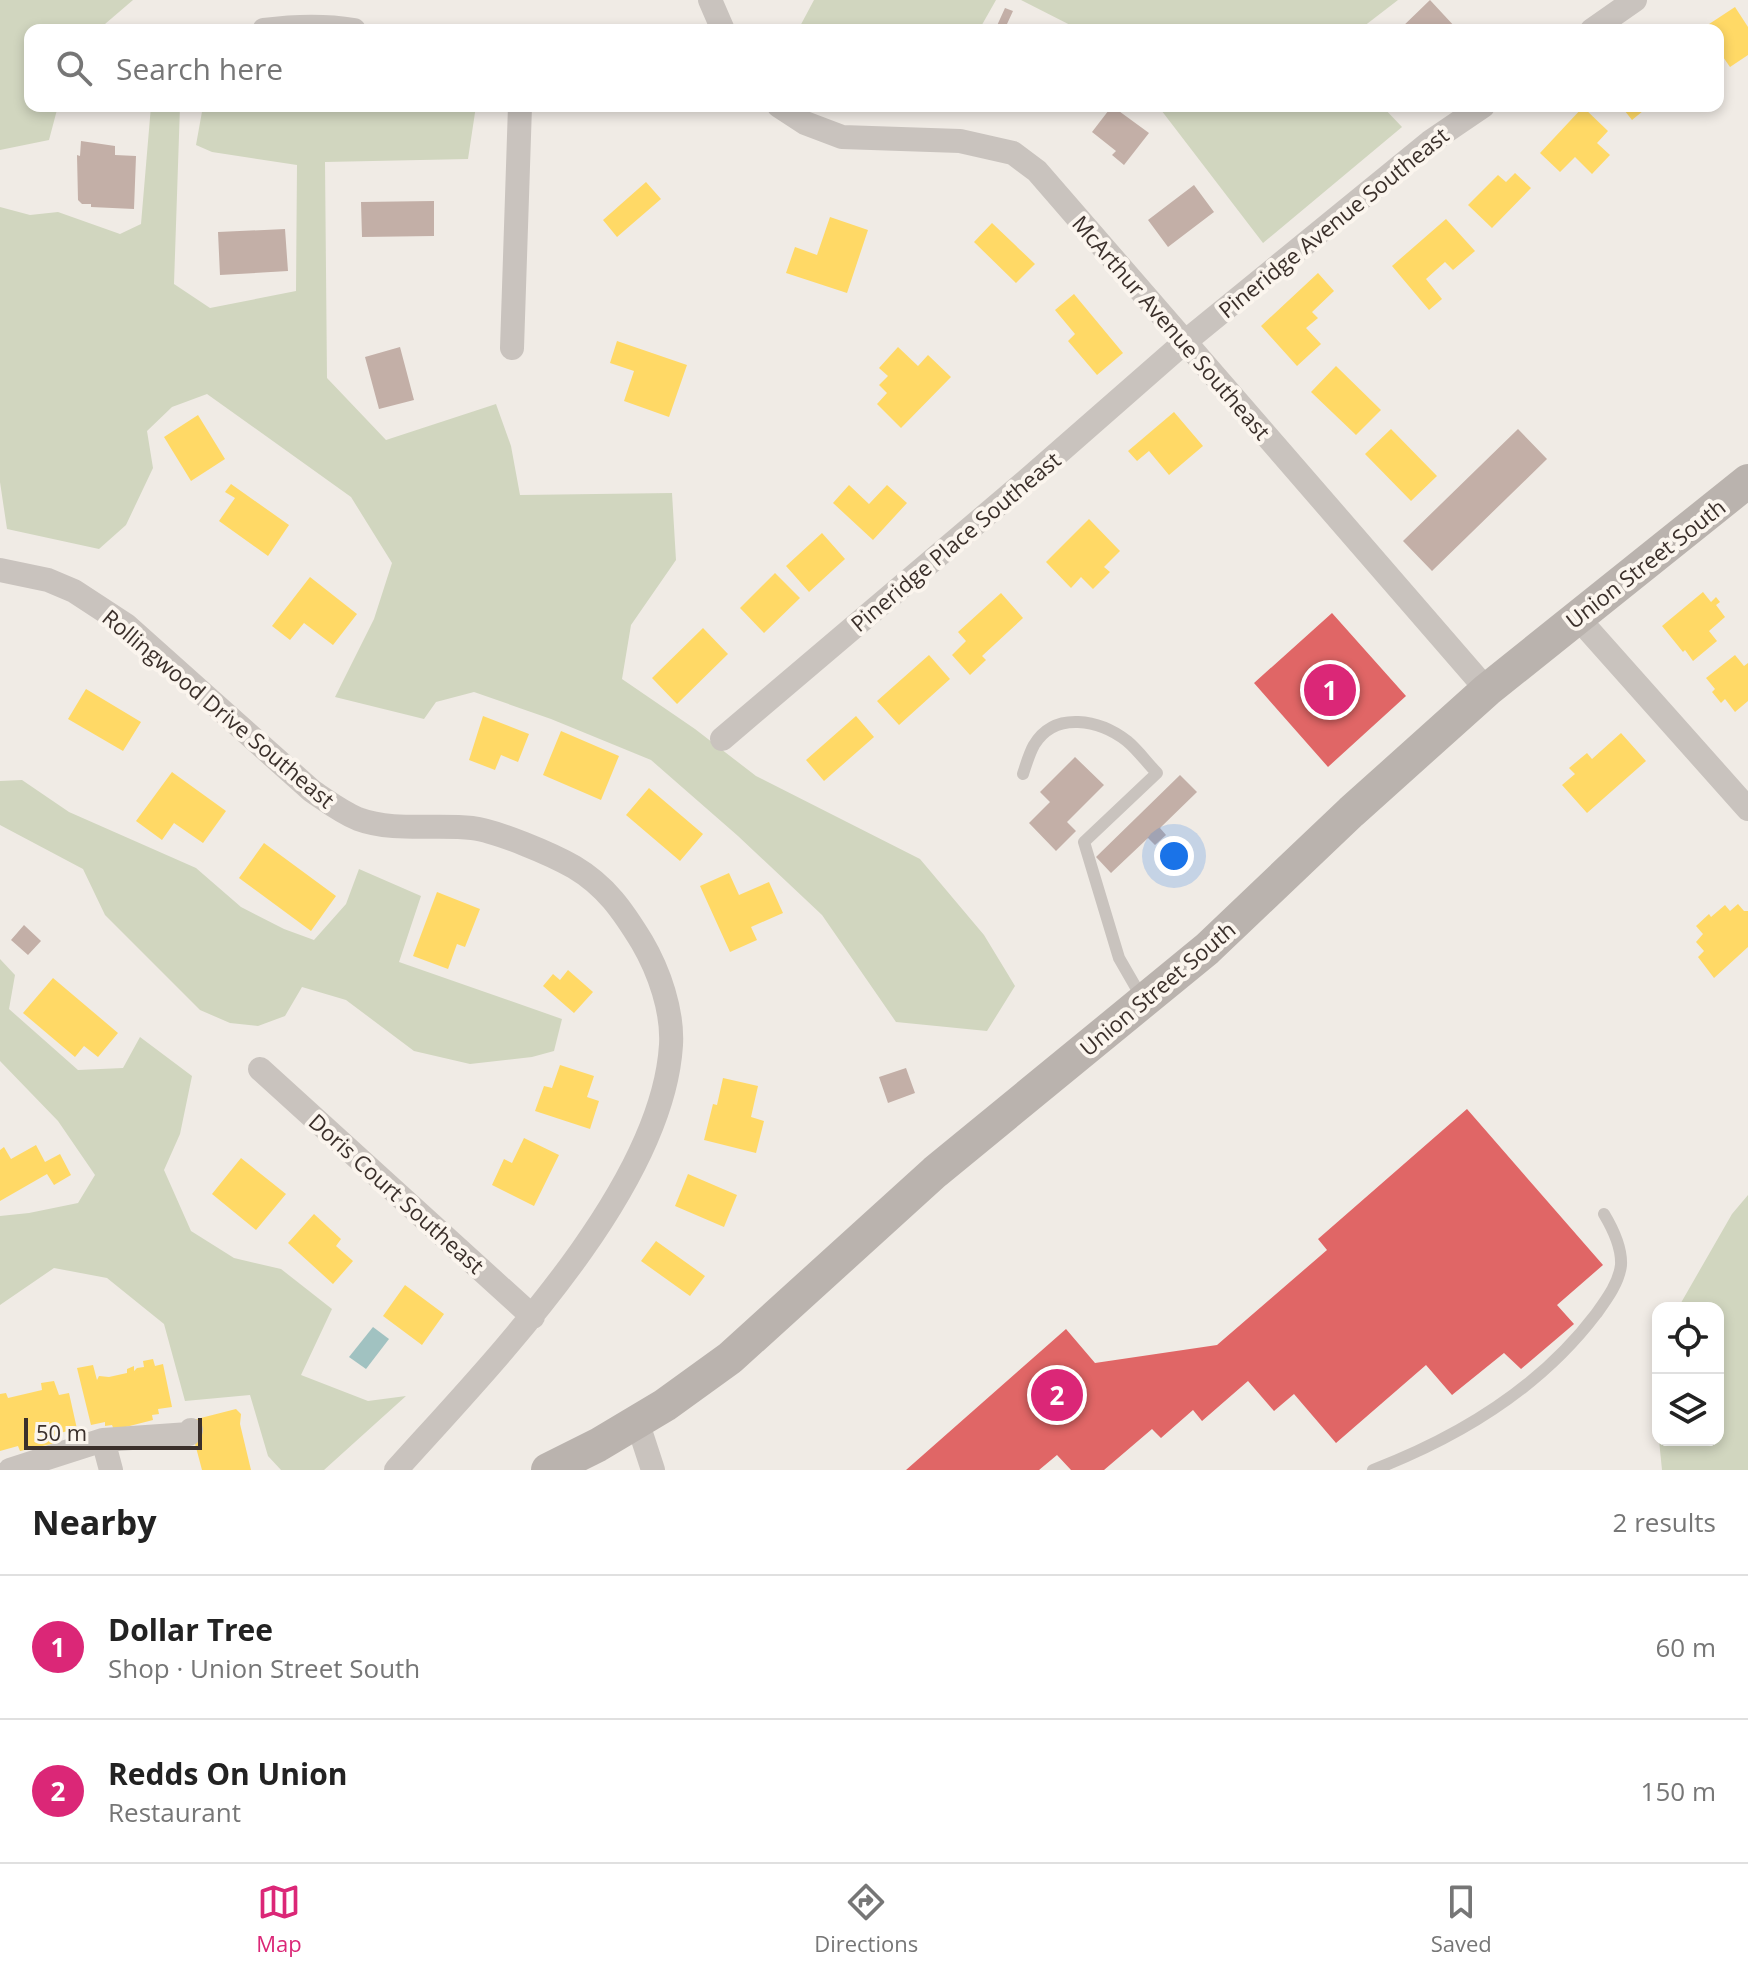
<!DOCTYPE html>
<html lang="en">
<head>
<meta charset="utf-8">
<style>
	body { margin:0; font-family:"Open Sans",sans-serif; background:#f2f2f2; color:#222 }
	.controls { position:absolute; right:24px; bottom:24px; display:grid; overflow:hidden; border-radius:16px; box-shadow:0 4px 12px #0003 }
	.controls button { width:72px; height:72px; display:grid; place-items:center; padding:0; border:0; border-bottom:2px solid #e0e0e0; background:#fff; color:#222; font:40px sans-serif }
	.scale { position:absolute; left:24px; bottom:20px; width:178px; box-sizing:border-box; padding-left:8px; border:4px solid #3b302b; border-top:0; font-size:22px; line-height:28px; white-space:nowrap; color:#3b302b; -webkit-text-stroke:6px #fbf5ee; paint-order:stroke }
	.you { position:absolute; left:1174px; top:856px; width:28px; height:28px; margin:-20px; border:6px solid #fff; border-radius:50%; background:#1a73e8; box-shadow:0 0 0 12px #1a73e833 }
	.badge { display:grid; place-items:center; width:52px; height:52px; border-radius:50%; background:#db2777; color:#fff; font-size:26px; font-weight:700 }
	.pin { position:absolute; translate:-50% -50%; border:4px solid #fff; box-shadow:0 2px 8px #0006 }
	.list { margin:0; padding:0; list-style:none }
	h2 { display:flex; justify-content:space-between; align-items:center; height:104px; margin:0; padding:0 32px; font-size:34px }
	h2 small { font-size:26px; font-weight:400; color:#767676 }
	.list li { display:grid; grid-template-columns:52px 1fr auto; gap:24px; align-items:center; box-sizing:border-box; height:144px; padding:0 32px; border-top:2px solid #e0e0e0 }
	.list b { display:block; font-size:30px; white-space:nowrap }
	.list p { margin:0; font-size:26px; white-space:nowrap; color:#767676 }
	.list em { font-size:26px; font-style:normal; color:#767676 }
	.icon { flex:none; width:44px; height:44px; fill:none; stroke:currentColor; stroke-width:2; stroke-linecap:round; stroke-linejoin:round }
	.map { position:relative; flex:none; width:1748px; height:1470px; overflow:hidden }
	.search { position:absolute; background:#fff; box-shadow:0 4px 12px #0003; left:24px; right:24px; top:24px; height:88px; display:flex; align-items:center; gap:20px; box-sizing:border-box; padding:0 28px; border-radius:16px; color:#767676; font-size:30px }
	.sheet { height:392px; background:#fff }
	nav { display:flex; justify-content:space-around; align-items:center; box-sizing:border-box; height:112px; border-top:2px solid #e0e0e0; background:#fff; font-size:22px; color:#767676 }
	nav a { display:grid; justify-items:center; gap:4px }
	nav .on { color:#db2777 }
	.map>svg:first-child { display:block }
	.green { fill:#d1d6bf }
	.water { fill:#a1c2c1 }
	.homes { fill:#ffd966 }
	.shops { fill:#e06666 }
	.building { fill:#c3afa7 }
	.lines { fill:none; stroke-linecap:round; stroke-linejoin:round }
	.service { stroke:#c9c3be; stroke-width:12 }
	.minor { stroke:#c9c3be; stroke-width:24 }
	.secondary { stroke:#bab3ae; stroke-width:34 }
	.labels { text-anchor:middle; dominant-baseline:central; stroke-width:8; stroke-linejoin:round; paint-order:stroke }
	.street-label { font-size:22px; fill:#3b302b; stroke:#fbf5ee }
</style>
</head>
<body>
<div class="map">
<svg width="1748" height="1470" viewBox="0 0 1748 1470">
	<rect width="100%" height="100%" fill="#f0ebe5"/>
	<!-- green -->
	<path class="green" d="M 0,0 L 133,0 L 98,30 L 30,30 L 30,106 L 58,106 L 49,140 L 0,150 Z
		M 814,0 L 996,0 L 979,30 L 798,30 Z
		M 1021,0 L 1398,0 L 1359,30 L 1080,30 Z
		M 151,106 L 180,106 L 174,284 L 210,308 L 296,291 L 297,165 L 212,152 L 196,145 L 203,106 L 476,106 L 468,159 L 325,162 L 327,378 L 386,440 L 496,404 L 511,446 L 520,495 L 672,493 L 676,560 L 631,625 L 622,679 L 695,729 L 756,776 L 920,859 L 984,935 L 1015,986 L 987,1031 L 896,1022 L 822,915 L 738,836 L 651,760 L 551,719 L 474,692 L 436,702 L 424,719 L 335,697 L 374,619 L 392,563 L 351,497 L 207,394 L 172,407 L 147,431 L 153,468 L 126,525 L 99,549 L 7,529 L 0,482 L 0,207 L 30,215 L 58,212 L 120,234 L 141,224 Z
		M 1158,106 L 1382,106 L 1402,127 L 1263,243 Z
		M 22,780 L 69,812 L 196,868 L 241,907 L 284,929 L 314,940 L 346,904 L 359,869 L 421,896 L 399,962 L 562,1019 L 554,1051 L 532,1057 L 470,1064 L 414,1051 L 346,1000 L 302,987 L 285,1016 L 258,1026 L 230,1023 L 200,1010 L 105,915 L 83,869 L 0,825 L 0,781 Z
		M 0,959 L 15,975 L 9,1009 L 78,1070 L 123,1068 L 140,1037 L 192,1076 L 180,1134 L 164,1170 L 191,1231 L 234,1258 L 281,1269 L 332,1309 L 301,1375 L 368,1401 L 406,1396 L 324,1470 L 281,1470 L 268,1456 L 250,1395 L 185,1401 L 164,1324 L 107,1278 L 54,1268 L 0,1305 L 0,1216 L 29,1213 L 78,1203 L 95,1175 L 58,1121 L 0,1061 Z
		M 1748,1195 L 1748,1470 L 1662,1470 L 1659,1440 L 1718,1440 L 1718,1308 L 1678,1308 L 1732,1214 Z"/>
	<!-- water -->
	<path class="water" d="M 373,1327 L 389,1339 L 366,1369 L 349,1357 Z"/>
	<!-- homes -->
	<path class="homes" d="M 1735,7 L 1748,27 L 1748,55 L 1730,67 L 1721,54 L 1718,56 L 1718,30 L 1700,30 Z
		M 1621,106 L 1649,106 L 1632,120 Z
		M 1583,107 L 1608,131 L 1597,143 L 1610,155 L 1592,174 L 1575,157 L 1560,172 L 1540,153 Z
		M 1515,173 L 1531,188 L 1492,228 L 1468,205 L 1498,175 L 1506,182 Z
		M 646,182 L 661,199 L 617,237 L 603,220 Z
		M 830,217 L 868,230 L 847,293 L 786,273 L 795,247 L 817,255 Z
		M 1446,219 L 1475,251 L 1453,270 L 1445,262 L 1426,279 L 1442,299 L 1429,310 L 1392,266 Z
		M 992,223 L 1035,264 L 1016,283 L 974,242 Z
		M 1318,273 L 1334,291 L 1312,312 L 1318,318 L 1306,328 L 1321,344 L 1297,366 L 1261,326 Z
		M 1074,294 L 1123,353 L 1097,375 L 1068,341 L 1075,334 L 1055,310 Z
		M 617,341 L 687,365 L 669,417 L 624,401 L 634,371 L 610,363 Z
		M 898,347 L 918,366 L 928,355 L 951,377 L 901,428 L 877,404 L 887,393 L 879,385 L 888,376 L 879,368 Z
		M 1336,366 L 1381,410 L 1356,435 L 1311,392 Z
		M 1174,412 L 1203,446 L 1169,475 L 1149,451 L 1137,461 L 1128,451 Z
		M 198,415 L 225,459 L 191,481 L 164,437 Z
		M 1391,429 L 1437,476 L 1411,501 L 1365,454 Z
		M 231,484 L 289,525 L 268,556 L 219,521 L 235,498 L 225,492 Z
		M 849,485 L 869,504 L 887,485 L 907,503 L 873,540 L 833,503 Z
		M 1089,519 L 1120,551 L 1104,567 L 1110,572 L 1093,589 L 1081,577 L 1071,588 L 1046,562 Z
		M 822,533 L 845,559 L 809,592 L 786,566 Z
		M 775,573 L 800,598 L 764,633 L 740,608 Z
		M 310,577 L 357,614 L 333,645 L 304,623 L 290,640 L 272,626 Z
		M 1703,592 L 1711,602 L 1716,597 L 1720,602 L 1716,605 L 1725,617 L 1709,631 L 1717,641 L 1693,661 L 1685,650 L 1683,652 L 1662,626 Z
		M 1001,593 L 1023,618 L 982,656 L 986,660 L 970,675 L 952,655 L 966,641 L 958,632 Z
		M 703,628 L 728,654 L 677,704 L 652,678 Z
		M 929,655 L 950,679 L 899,725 L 877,701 Z
		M 1735,655 L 1744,666 L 1748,663 L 1748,701 L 1735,712 L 1725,699 L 1721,703 L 1712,692 L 1715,689 L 1706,678 Z
		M 86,689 L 141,722 L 123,751 L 68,719 Z
		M 483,716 L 529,734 L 518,762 L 501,755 L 495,770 L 469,760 Z
		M 856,716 L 874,737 L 824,781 L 806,760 Z
		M 561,731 L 619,756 L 601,800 L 543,775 Z
		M 1621,733 L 1646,761 L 1587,813 L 1562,785 L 1575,774 L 1569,768 L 1587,753 L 1592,759 Z
		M 172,772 L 226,811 L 203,843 L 174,823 L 162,840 L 136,821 Z
		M 649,788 L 703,834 L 680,861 L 626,815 Z
		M 264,843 L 336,896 L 311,931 L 239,878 Z
		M 729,873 L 739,895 L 769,882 L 783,913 L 751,927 L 757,940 L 730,952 L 700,886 Z
		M 437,892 L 480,909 L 465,947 L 457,944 L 448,969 L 413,956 Z
		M 1738,904 L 1744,911 L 1748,911 L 1748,947 L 1714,978 L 1698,957 L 1704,951 L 1696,942 L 1703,934 L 1696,926 L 1709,914 L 1711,917 L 1725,905 L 1730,911 Z
		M 568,970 L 593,992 L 574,1013 L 543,986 L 553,974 L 560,980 Z
		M 53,978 L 118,1033 L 98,1057 L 84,1046 L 75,1057 L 23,1013 Z
		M 560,1065 L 594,1076 L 587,1097 L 599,1101 L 590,1129 L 535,1111 L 544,1086 L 552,1088 Z
		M 723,1078 L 758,1086 L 751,1117 L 764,1121 L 756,1153 L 704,1140 L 713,1104 L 717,1105 Z
		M 524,1138 L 559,1155 L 534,1206 L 492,1185 L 504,1159 L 512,1163 Z
		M 36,1145 L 45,1162 L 60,1154 L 71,1175 L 54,1185 L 47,1174 L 0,1201 L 0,1150 L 4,1147 L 11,1159 Z
		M 241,1158 L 286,1194 L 256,1230 L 212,1194 Z
		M 688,1174 L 737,1195 L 724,1227 L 675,1206 Z
		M 314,1214 L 341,1239 L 336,1246 L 353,1261 L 333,1284 L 288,1243 Z
		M 656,1241 L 705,1276 L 690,1296 L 641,1261 Z
		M 405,1285 L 444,1314 L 422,1345 L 383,1316 Z
		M 153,1359 L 155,1366 L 163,1364 L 172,1407 L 158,1409 L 159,1414 L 152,1415 L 153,1420 L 114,1430 L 112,1425 L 105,1426 L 105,1422 L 91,1425 L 77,1368 L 93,1365 L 97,1380 L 99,1376 L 109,1377 L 127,1373 L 127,1369 L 134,1366 L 134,1371 L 137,1368 L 144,1367 L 143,1361 Z
		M 54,1381 L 59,1395 L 69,1393 L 77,1429 L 55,1434 L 56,1443 L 20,1451 L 18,1446 L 0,1451 L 0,1394 L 6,1393 L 8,1398 L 42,1390 L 41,1383 Z
		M 236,1409 L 241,1414 L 240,1424 L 251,1470 L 202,1470 L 189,1421 Z"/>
	<!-- shops -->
	<path class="shops" d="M 1332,613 L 1406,696 L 1328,767 L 1254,683 Z
		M 1467,1109 L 1603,1265 L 1557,1305 L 1574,1324 L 1521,1369 L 1504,1353 L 1452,1395 L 1426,1365 L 1336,1443 L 1294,1394 L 1274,1411 L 1248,1381 L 1202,1421 L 1193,1410 L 1161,1438 L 1152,1429 L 1104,1470 L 1071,1470 L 1057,1455 L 1039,1470 L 906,1470 L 1066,1329 L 1095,1363 L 1217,1345 L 1327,1250 L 1318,1239 Z"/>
	<!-- building -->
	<path class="building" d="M 1430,0 L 1456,28 L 1399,30 Z
		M 1005,8 L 1013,11 L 1007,24 L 1019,30 L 995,30 Z
		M 1112,106 L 1149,133 L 1124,165 L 1112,155 L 1116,151 L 1092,132 Z
		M 81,141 L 115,146 L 115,155 L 136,156 L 134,209 L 91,207 L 91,204 L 82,204 L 78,200 L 77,155 L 80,156 Z
		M 1194,185 L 1214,212 L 1168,247 L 1148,220 Z
		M 434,201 L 434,236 L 362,237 L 361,202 Z
		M 285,229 L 288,271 L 220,275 L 218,232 Z
		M 400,347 L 414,400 L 379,409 L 365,357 Z
		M 1518,429 L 1547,459 L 1432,571 L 1403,541 Z
		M 1075,757 L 1104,785 L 1067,822 L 1076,831 L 1056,851 L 1029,823 L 1050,802 L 1040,792 Z
		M 1180,775 L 1197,792 L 1160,828 L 1166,835 L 1155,845 L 1148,838 L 1111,873 L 1096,857 Z
		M 24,925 L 41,941 L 28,955 L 11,940 Z
		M 906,1068 L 915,1093 L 888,1103 L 879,1077 Z"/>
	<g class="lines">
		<!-- service -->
		<path class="service" d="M 1023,774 C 1026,765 1029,754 1034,745 C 1055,710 1100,720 1127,741 C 1138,750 1147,763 1157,773 L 1084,842 L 1119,958 L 1142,998
			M 1373,1470 C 1459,1437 1540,1388 1596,1314 C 1606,1300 1619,1283 1621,1265 C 1622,1247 1613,1229 1604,1214"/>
		<!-- minor -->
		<path class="minor" d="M 710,0 L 723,30
			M 264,30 C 294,26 324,25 354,30
			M 1592,30 L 1635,0
			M 779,106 L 805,123 L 842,137 L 960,141 L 1013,153 L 1037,171 L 1487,690
			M 512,348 L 520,106
			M 0,570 L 48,580 L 74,591 L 126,625 L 312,791 C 327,801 341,812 358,819 C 393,832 436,824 472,828 C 497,831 551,854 574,867 C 606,886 623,911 642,942 C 659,971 673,1011 671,1045 C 662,1191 490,1365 396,1470
			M 1577,617 L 1748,809
			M 722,739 L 1033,475 L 1186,341 L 1430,142 L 1483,106
			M 260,1069 L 533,1317
			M 637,1421 L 653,1470
			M 103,1440 L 111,1470
			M 10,1470 L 103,1440 L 189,1434 L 191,1430"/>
		<!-- secondary -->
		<path class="secondary" d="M 548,1470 L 598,1445 L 665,1405 L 730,1358 L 935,1172 L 1207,949 L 1351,812 L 1487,690 L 1748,481"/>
	</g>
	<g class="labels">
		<!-- street labels -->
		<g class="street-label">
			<text transform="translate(1333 222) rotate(-39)">Pineridge Avenue Southeast</text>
			<text transform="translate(1172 327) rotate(49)">McArthur Avenue Southeast</text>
			<text transform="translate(955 541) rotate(-40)">Pineridge Place Southeast</text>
			<text transform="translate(1645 563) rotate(-38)">Union Street South</text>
			<text transform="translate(219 708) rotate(40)">Rollingwood Drive Southeast</text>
			<text transform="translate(1157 988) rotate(-40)">Union Street South</text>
			<text transform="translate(397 1193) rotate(42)">Doris Court Southeast</text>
		</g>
	</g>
</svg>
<div class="controls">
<button><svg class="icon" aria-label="locate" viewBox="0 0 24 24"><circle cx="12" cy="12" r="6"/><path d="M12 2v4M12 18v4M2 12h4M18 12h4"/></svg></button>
<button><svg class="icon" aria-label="layers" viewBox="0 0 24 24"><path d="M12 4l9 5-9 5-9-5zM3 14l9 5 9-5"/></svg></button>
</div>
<div class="scale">50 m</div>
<div class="you"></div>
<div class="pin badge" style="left:1330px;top:690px">1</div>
<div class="pin badge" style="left:1057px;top:1395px">2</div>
<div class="search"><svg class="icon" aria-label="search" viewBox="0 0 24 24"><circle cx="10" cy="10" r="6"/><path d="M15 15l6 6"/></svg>Search here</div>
</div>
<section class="sheet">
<h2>Nearby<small>2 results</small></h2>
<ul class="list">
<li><span class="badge">1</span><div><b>Dollar Tree</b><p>Shop · Union Street South</p></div><em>60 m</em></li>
<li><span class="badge">2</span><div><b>Redds On Union</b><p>Restaurant</p></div><em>150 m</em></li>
</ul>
</section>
<nav>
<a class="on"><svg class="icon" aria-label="map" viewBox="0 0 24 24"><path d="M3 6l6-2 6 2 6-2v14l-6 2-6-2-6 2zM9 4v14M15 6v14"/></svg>Map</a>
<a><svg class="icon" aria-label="directions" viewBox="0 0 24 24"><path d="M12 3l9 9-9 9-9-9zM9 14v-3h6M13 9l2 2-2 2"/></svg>Directions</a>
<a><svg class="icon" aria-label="saved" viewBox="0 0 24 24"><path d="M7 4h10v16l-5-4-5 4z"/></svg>Saved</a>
</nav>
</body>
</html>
